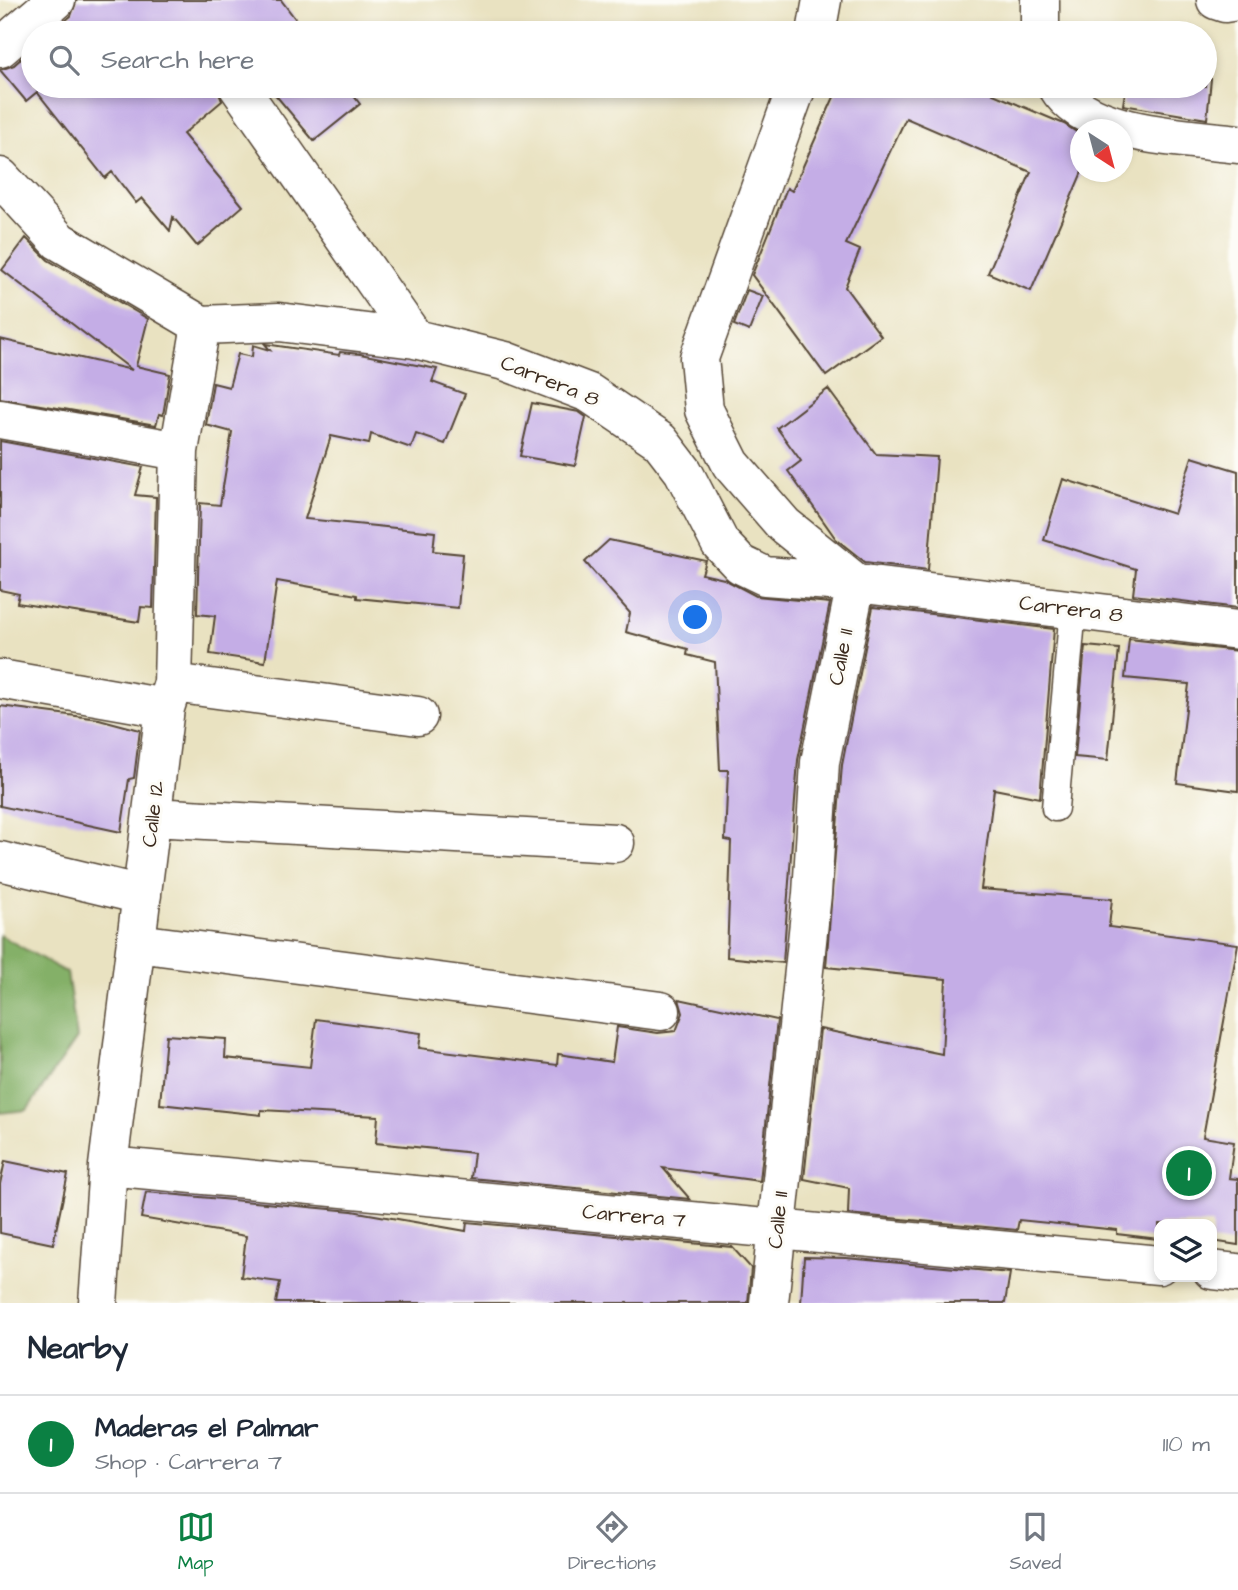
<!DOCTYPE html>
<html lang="en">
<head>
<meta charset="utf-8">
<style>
	body { margin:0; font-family:"Architects Daughter",sans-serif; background:#f6f6f7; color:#1f2937 }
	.controls { position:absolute; right:21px; bottom:21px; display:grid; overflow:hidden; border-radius:14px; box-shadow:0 4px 10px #0003 }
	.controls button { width:63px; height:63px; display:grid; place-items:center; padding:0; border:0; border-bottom:2px solid #e0e1e3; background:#fff; color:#1f2937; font:35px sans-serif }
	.compass { position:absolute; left:1070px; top:119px; width:63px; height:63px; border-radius:50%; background:#fff; box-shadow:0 4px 10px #0003; rotate:144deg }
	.you { position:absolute; left:696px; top:618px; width:24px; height:24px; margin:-18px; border:5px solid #fff; border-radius:50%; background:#1a73e8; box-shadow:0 0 0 10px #1a73e833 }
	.badge { display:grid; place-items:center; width:46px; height:46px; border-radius:50%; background:#0b8043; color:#fff; font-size:23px; font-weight:700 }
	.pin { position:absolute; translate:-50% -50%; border:4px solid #fff; box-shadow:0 2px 7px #0006 }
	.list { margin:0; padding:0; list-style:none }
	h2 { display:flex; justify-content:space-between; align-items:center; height:91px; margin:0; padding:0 28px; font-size:30px }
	h2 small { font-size:23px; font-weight:400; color:#747a83 }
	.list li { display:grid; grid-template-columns:46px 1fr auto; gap:21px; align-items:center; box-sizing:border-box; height:98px; padding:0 28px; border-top:2px solid #e0e1e3 }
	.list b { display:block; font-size:26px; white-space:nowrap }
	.list p { margin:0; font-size:23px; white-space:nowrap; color:#747a83 }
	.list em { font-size:23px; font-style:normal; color:#747a83 }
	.icon { flex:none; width:38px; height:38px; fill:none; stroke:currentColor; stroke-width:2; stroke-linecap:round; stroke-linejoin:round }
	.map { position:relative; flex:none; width:1238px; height:1303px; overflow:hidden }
	.search { position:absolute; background:#fff; box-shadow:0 4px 10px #0003; left:21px; right:21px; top:21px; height:77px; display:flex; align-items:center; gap:18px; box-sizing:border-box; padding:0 24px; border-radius:38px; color:#747a83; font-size:26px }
	.sheet { height:189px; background:#fff }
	nav { display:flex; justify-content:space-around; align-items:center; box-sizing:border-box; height:98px; border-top:2px solid #e0e1e3; background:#fff; font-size:19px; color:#747a83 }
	nav a { display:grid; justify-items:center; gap:4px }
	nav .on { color:#0b8043 }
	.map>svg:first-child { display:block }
	.forest { fill:#84b067; stroke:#606d42; stroke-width:2 }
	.building { fill:#c4ade6 }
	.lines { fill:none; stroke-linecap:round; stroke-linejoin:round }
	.service-casing { stroke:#554636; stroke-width:29 }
	.pedestrian-casing { stroke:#554636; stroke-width:41 }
	.minor-casing { stroke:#554636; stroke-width:41 }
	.service { stroke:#fff; stroke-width:26 }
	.pedestrian { stroke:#fff; stroke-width:38 }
	.minor { stroke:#fff; stroke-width:38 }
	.labels { text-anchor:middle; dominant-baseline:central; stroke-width:6; stroke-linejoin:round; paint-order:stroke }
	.street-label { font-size:21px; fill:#3b2a1e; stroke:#fdfcf7 }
</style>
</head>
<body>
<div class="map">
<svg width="1238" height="1303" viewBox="0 0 1238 1303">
	<rect width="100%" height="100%" fill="#fdfcf7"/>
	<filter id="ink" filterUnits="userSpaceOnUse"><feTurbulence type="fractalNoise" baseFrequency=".0143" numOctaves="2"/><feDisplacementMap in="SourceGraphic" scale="14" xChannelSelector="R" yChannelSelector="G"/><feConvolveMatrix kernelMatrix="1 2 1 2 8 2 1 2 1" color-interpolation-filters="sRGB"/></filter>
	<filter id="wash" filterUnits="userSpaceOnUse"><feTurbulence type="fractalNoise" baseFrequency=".00686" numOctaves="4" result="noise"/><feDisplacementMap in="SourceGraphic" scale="28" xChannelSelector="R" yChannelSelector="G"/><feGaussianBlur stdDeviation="1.57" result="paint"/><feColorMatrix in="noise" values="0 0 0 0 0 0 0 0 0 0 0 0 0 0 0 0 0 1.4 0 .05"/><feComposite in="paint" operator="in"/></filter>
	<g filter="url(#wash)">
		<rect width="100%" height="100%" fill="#e9e2c1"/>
		<!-- forest -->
		<path class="forest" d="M 0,935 L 67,973 L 77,1038 L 27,1110 L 0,1113 Z"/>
		<g id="blocks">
			<!-- building -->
			<path class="building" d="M 77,0 L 281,0 L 306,33 L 51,33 L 71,16 Z
				M 33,48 L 33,86 L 216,86 L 222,101 L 183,134 L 243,206 L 197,246 L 173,217 L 170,231 L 142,198 L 136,203 L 112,172 L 105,178 L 37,92 L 26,101 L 0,70 L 14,65 Z
				M 1205,79 L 1211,79 L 1207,119 L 1123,105 L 1126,86 L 1205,86 Z
				M 268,86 L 346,86 L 360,104 L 314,141 Z
				M 832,86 L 995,86 L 993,94 L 1064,124 L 1081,135 L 1082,172 L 1031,291 L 988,273 L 1031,172 L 906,118 L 846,244 L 860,250 L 845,287 L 881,336 L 826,376 L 752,275 L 787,188 L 792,191 L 838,88 Z
				M 26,238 L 48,260 L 148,319 L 136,366 L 170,374 L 163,415 L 159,414 L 156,425 L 0,398 L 0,339 L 132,370 L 2,270 Z
				M 747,290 L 763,296 L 749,331 L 734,325 Z
				M 265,344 L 339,355 L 340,352 L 360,354 L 437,369 L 432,382 L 465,394 L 445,444 L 416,434 L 411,448 L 371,434 L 369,444 L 331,436 L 305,519 L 435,532 L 433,551 L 463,554 L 458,608 L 357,598 L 357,595 L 277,581 L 265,662 L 210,654 L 215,616 L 197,614 L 200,503 L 220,505 L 232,432 L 206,425 L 213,383 L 229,387 L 238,354 L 252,357 L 253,345 L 270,350 Z
				M 828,389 L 876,454 L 937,457 L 928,570 L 865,562 L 836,539 L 788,471 L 801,461 L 777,428 Z
				M 532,403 L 579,412 L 586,417 L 575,466 L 520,456 Z
				M 0,441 L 143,467 L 135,495 L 156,497 L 153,608 L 141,607 L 139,622 L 17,603 L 19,594 L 0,590 Z
				M 1192,457 L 1238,471 L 1238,608 L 1133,595 L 1136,569 L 1044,540 L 1063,479 L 1174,514 Z
				M 609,540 L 706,561 L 702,574 L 724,579 L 756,596 L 830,603 L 798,760 L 783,963 L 727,957 L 731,841 L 725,840 L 728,770 L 720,770 L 715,662 L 687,655 L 688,649 L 626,632 L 630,613 L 585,562 Z
				M 873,607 L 1054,629 L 1040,798 L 994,789 L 981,889 L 1112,899 L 1109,927 L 1238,944 L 1203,1137 L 1234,1142 L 1229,1178 L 1238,1179 L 1238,1245 L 1212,1241 L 1212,1224 L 1159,1224 L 1159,1239 L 1117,1234 L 1117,1230 L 1019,1220 L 1017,1230 L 848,1214 L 849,1188 L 804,1179 L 820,1029 L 942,1054 L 946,979 L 826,967 L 842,765 Z
				M 1129,639 L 1238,651 L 1238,791 L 1177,783 L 1189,684 L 1125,678 Z
				M 1085,646 L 1119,649 L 1108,760 L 1075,757 Z
				M 0,706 L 99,719 L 140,730 L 134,778 L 129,779 L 121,832 L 0,806 Z
				M 679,999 L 777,1020 L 760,1181 L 663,1168 L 690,1199 L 471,1178 L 474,1153 L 376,1143 L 378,1116 L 261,1110 L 261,1115 L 160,1104 L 166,1035 L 226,1039 L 225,1058 L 310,1067 L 316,1019 L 421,1033 L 419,1048 L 557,1065 L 558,1054 L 612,1062 L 617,1027 L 658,1033 L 676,1031 L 683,1013 Z
				M 5,1161 L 68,1174 L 53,1244 L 0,1233 L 0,1184 Z
				M 146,1192 L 352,1211 L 466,1231 L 467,1222 L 732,1247 L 751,1268 L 748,1303 L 276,1303 L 280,1282 L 241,1277 L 246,1236 L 141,1218 Z
				M 804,1257 L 846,1258 L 1010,1273 L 1005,1303 L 801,1303 Z"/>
		</g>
	</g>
	<g filter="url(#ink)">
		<use href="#blocks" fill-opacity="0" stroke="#554636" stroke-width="2"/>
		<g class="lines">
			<!-- service casing -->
			<g class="service-casing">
				<path id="service" d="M 1055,808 L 1073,609"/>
			</g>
			<!-- pedestrian casing -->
			<g class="pedestrian-casing">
				<path id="pedestrian" d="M 1040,33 L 1040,0
					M 1057,86 C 1087,137 1186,137 1238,144"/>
			</g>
			<!-- minor casing -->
			<g class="minor-casing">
				<path id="minor" d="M 1216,0 L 1225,3 L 1238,1
					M 816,33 L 822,0
					M 0,48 L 56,0
					M 238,86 L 415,339
					M 0,177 L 59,241 L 201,325 L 279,322 L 415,339 L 505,361 L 589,393 L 660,441 L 683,471 L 720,543 L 740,564 L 765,576 L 856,583 L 1238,630
					M 0,419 L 179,451
					M 0,679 L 165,708
					M 173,683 L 418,716
					M 152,817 L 615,843
					M 0,861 L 142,895
					M 137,943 L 661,1011
					M 108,1166 L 1159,1265
					M 1212,1270 L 1238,1273
					M 98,1303 L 108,1166 L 165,708 L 173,683 L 179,451 L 201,325
					M 769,1303 L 812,894 L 820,762 L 856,583 L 784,525 L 731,464 L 704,410 L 699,358 L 797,86"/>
			</g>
			<!-- service -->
			<use href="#service" class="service"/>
			<!-- pedestrian -->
			<use href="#pedestrian" class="pedestrian"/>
			<!-- minor -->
			<use href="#minor" class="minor"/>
		</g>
	</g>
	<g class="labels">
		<!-- street labels -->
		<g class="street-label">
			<text transform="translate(550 381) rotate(22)">Carrera 8</text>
			<text transform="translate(1071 609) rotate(7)">Carrera 8</text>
			<text transform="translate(841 657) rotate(-79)">Calle 11</text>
			<text transform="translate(153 814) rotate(-83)">Calle 12</text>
			<text transform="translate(634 1216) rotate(5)">Carrera 7</text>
			<text transform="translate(778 1220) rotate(-84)">Calle 11</text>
		</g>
	</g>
</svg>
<div class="controls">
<button><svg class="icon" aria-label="layers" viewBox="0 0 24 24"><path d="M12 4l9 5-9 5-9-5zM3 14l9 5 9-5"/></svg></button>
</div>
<svg class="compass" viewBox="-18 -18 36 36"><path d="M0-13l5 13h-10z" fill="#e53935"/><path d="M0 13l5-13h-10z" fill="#747a83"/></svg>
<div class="you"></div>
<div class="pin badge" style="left:1189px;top:1173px">1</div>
<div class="search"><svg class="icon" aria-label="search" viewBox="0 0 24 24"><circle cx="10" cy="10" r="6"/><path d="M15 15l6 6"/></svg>Search here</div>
</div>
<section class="sheet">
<h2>Nearby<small></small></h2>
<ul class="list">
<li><span class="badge">1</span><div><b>Maderas el Palmar</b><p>Shop · Carrera 7</p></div><em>110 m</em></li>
</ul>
</section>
<nav>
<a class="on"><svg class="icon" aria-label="map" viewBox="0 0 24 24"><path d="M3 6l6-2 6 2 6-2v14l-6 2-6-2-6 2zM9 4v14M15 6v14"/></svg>Map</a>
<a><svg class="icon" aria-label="directions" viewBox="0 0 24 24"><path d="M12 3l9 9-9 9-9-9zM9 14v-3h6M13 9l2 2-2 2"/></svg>Directions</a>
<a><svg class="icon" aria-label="saved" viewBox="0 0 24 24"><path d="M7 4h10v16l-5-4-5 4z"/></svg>Saved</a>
</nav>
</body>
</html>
